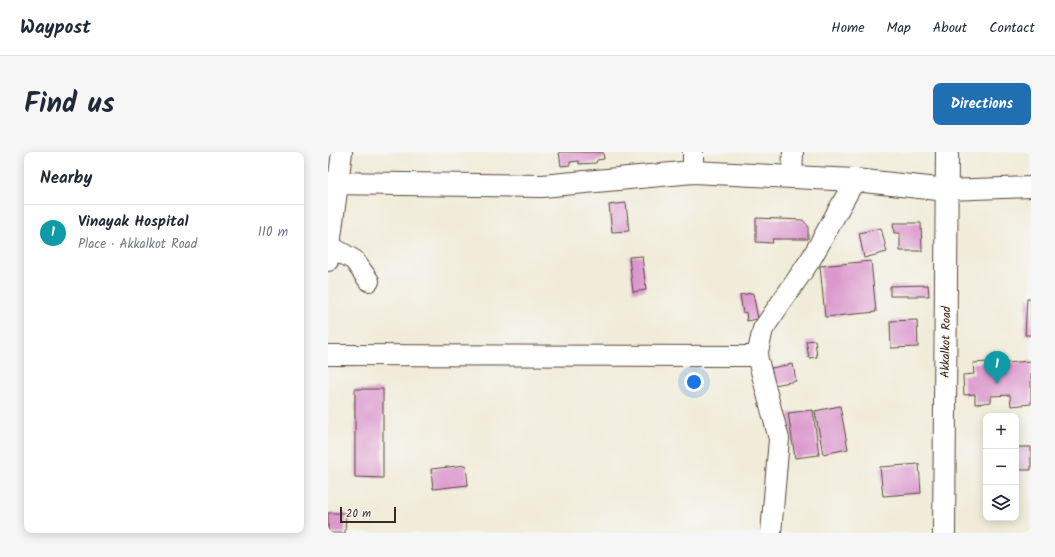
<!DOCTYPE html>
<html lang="en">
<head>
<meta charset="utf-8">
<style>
	body { margin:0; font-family:Kalam,sans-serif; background:#f6f6f7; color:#1f2937 }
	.controls { position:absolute; right:12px; bottom:12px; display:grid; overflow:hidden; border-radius:8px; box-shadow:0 2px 10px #0003 }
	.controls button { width:36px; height:36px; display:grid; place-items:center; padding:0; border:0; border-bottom:1px solid #e0e1e3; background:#fff; color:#1f2937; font:20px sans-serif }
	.scale { position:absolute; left:12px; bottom:10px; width:56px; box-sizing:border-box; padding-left:4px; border:2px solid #3b2a1e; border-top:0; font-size:11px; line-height:14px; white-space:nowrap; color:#3b2a1e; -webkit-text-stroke:3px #f6f6f2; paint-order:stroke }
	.you { position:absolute; left:366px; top:230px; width:14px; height:14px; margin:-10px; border:3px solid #fff; border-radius:50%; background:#1a73e8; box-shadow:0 0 0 6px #1a73e833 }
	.badge { display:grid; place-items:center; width:26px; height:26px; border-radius:50%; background:#1f6fb2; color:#fff; font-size:13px; font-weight:700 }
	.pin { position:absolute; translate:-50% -33px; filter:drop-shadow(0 1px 2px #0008) }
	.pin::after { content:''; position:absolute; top:21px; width:14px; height:12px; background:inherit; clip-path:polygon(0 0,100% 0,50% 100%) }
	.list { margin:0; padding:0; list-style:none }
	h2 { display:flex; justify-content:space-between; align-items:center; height:52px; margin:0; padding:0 16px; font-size:17px }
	h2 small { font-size:13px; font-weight:400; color:#747a83 }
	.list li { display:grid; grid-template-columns:26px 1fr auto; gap:12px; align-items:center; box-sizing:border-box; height:56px; padding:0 16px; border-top:1px solid #e0e1e3 }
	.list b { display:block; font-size:15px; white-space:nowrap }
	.list p { margin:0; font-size:13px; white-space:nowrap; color:#747a83 }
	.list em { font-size:13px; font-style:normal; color:#747a83 }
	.icon { flex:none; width:22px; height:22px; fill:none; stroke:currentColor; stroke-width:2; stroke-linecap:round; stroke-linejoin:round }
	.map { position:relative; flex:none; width:703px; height:381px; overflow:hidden; border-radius:8px }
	header { display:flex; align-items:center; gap:24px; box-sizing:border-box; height:56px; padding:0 20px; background:#fff; border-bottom:1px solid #e0e1e3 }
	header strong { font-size:19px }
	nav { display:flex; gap:22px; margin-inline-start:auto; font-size:14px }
	.intro { display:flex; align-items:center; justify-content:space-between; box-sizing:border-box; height:96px; padding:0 24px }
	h1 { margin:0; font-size:28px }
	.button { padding:10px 18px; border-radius:8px; background:#1f6fb2; color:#fff; font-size:14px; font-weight:700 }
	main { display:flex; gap:24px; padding:0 24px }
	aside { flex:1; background:#fff; border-radius:8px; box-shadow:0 2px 10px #0003 }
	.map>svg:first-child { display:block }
	.building { fill:#dc98cd }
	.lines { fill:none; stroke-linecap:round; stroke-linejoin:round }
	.minor-casing { stroke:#56473a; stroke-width:22 }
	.tertiary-casing { stroke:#56473a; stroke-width:24 }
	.minor { stroke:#fff; stroke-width:20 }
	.tertiary { stroke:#fff; stroke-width:22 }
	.labels { text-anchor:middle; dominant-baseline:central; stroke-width:3; stroke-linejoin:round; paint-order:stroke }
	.street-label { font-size:12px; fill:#3b2a1e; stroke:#f6f6f2 }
</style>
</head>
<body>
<header>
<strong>Waypost</strong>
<nav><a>Home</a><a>Map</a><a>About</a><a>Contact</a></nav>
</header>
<div class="intro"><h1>Find us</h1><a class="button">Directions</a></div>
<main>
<aside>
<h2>Nearby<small></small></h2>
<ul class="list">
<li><span class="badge" style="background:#0f9aa8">1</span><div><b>Vinayak Hospital</b><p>Place · Akkalkot Road</p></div><em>110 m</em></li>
</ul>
</aside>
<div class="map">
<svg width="703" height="381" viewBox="0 0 703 381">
	<rect width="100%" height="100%" fill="#f6f6f2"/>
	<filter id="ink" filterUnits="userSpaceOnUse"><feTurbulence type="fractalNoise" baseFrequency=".025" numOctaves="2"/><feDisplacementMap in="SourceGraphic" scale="8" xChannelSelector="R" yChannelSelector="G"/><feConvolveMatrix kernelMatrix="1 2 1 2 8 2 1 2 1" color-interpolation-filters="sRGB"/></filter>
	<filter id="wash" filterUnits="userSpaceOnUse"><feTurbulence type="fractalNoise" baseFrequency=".012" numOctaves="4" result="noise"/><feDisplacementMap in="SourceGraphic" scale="16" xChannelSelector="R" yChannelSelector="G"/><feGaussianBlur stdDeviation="0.9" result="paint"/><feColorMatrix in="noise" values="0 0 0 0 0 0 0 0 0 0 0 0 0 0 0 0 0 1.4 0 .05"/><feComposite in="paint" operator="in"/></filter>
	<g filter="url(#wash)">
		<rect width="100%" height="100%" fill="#f0ecd9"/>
		<g id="blocks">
			<!-- building -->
			<path class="building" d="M 231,0 L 275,0 L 276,7 L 269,8 L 268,11 L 251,12 L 251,9 L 242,10 L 242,13 L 233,14 Z
				M 298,51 L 301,79 L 284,80 L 281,53 Z
				M 428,66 L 475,68 L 480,74 L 480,87 L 444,87 L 445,91 L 428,90 Z
				M 565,71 L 593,71 L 594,99 L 572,99 L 572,81 L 566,81 Z
				M 553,76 L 559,100 L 536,106 L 531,81 Z
				M 314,104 L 318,138 L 305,140 L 301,105 Z
				M 543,109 L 548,160 L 497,165 L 492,114 Z
				M 600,133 L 601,144 L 562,144 L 562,134 Z
				M 425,141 L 430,167 L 419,169 L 418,160 L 415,161 L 412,143 Z
				M 699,147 L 703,147 L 703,183 L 697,183 Z
				M 589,168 L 590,195 L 563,196 L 562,169 Z
				M 487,188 L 489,205 L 481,206 L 478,189 Z
				M 703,209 L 703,252 L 683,254 L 682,243 L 663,244 L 663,250 L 647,252 L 647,242 L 636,243 L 635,223 L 646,222 L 645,211 L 660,210 L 660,218 L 679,217 L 678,211 Z
				M 465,212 L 468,229 L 446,233 L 443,216 Z
				M 27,237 L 55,237 L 55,326 L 27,325 Z
				M 512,254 L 520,297 L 495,302 L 487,259 Z
				M 485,258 L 491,303 L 467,306 L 460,261 Z
				M 688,295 L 703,295 L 703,318 L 688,318 Z
				M 591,312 L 593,341 L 555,344 L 552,315 Z
				M 138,313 L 140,333 L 105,337 L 103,317 Z
				M 0,361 L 18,361 L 17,381 L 0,381 Z"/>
		</g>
	</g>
	<g filter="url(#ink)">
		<use href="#blocks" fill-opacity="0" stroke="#56473a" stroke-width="1"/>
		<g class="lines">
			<!-- minor casing -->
			<g class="minor-casing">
				<path id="minor" d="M 365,20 L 365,0
					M 464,26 L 465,0
					M 619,38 L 703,35
					M 2,94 L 26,108 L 41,129
					M 0,109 L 14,0
					M 0,203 L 429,204
					M 443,381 L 451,287 L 429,204 L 435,177 L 483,107 L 527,28"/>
			</g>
			<!-- tertiary casing -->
			<g class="tertiary-casing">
				<path id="tertiary" d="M 0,31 L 214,34 L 365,20 L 527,28 L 619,38
					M 616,381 L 619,0"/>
			</g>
			<!-- minor -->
			<use href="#minor" class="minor"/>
			<!-- tertiary -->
			<use href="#tertiary" class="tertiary"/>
		</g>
	</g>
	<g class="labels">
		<!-- street labels -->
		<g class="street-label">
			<text transform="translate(618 190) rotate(-89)">Akkalkot Road</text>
		</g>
	</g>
</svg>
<div class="controls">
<button>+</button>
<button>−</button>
<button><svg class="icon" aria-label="layers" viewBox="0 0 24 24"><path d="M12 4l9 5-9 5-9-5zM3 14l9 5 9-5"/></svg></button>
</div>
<div class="scale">20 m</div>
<div class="you"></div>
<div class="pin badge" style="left:669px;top:232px;background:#0f9aa8">1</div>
</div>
</main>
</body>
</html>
